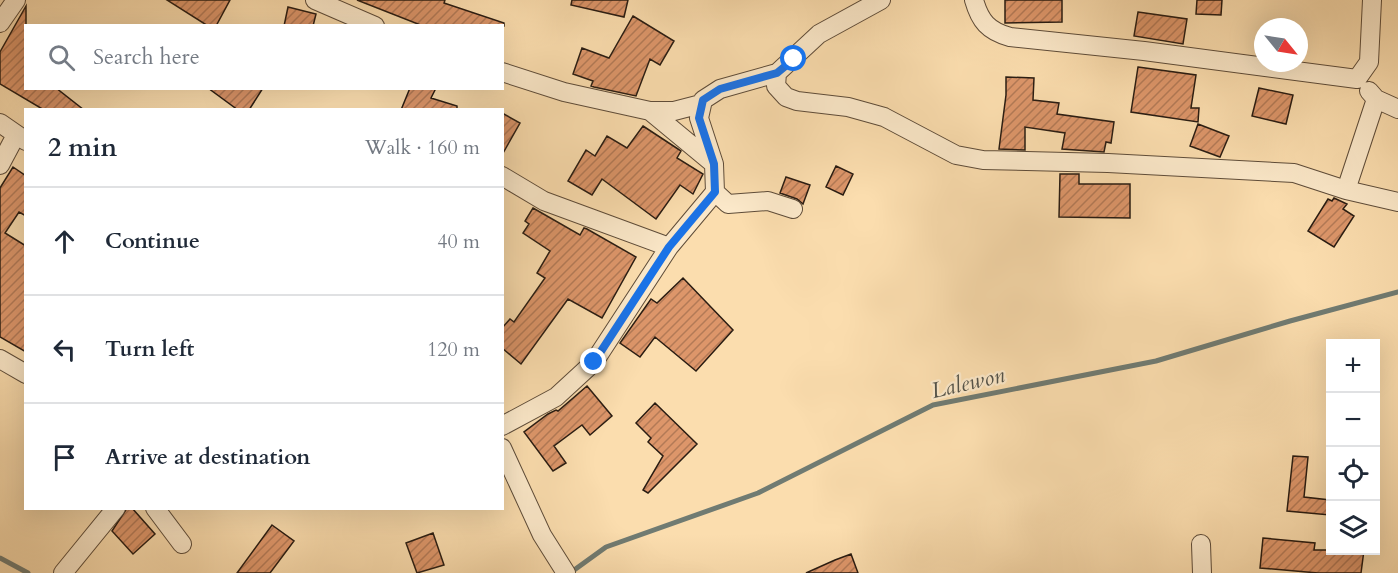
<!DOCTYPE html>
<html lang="en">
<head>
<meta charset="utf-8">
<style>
	body { margin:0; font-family:Cardo,serif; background:#f6f6f7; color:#1f2937 }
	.controls { position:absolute; right:18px; bottom:18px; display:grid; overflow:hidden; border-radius:0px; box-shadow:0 6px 24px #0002 }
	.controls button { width:54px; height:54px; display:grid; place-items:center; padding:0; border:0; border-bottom:2px solid #e0e1e3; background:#fff; color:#1f2937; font:30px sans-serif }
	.compass { position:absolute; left:1254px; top:18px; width:54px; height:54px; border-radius:50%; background:#fff; box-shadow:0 6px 24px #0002; rotate:120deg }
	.stop { position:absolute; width:18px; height:18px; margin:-14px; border:4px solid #1a73e8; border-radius:50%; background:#fff }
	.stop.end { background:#1a73e8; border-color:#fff; box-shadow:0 2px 6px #0008 }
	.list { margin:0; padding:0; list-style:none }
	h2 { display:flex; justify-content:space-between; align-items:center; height:78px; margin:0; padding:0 24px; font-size:26px }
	h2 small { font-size:20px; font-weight:400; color:#747a83 }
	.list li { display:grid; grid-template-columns:39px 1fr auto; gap:18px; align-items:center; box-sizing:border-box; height:108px; padding:0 24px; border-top:2px solid #e0e1e3 }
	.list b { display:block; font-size:22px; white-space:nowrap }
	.list em { font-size:20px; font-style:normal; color:#747a83 }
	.icon { flex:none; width:33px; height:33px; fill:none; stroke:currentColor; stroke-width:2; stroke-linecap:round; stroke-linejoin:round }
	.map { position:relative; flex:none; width:1398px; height:573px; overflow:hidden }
	.search { position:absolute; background:#fff; box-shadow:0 6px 24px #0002; left:24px; top:24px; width:480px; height:66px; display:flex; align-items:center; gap:15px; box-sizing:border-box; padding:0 21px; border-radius:0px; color:#747a83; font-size:22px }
	.panel { position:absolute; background:#fff; box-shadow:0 6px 24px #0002; left:24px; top:108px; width:480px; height:402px; border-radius:0px }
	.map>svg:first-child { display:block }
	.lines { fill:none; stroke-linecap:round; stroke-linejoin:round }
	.stream { stroke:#707b72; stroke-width:5 }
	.building { fill:url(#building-hatch); stroke:#291c12; stroke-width:1.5 }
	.minor-casing { stroke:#5e4c39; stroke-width:20 }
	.minor { stroke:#fce9ca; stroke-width:18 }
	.route { stroke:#1a73e8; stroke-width:8 }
	.labels { text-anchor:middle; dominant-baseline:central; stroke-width:4.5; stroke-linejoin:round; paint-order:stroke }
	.water-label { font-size:22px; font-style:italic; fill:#53534a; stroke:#fce9ca }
</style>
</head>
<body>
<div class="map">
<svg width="1398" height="573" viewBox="0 0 1398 573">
	<defs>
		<pattern id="building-hatch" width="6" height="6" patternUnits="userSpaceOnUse" patternTransform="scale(1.5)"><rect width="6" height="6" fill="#dd966a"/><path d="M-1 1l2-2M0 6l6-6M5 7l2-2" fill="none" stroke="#b37a56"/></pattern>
	</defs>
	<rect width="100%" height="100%" fill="#fbddae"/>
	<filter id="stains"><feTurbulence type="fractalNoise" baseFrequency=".00333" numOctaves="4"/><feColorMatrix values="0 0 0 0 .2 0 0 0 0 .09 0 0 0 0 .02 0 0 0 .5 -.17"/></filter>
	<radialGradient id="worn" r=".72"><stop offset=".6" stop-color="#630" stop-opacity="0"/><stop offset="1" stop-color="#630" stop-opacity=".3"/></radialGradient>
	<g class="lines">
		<!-- stream -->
		<path class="stream" d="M 0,558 L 28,573
			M 570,573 L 606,547 L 758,493 L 933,405 L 1156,361 L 1290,321 L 1398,292"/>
	</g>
	<!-- building -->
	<path class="building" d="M 167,0 L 230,0 L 216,26 L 208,26 Z
		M 357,0 L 445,0 L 444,3 L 504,23 L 504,26 L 423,26 Z
		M 572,0 L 628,0 L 624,17 L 571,5 Z
		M 1005,0 L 1062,0 L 1062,22 L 1005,23 Z
		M 1197,0 L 1222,0 L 1221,15 L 1196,14 Z
		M 26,6 L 26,88 L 56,88 L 84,110 L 44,110 L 0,84 L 0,52 Z
		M 288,7 L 316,14 L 313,26 L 284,26 Z
		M 1138,12 L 1187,19 L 1183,44 L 1134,36 Z
		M 633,16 L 674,41 L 660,65 L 650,59 L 636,96 L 594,87 L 591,86 L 593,81 L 573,74 L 582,48 L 609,58 Z
		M 1138,67 L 1196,75 L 1191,108 L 1199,108 L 1198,122 L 1131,112 Z
		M 1006,77 L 1034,78 L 1033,100 L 1059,103 L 1057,114 L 1114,122 L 1111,143 L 1106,142 L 1104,152 L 1062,149 L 1065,133 L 1025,127 L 1025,150 L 999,149 L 1006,95 Z
		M 208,88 L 263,88 L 249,110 L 238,110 Z
		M 410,88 L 436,88 L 431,98 L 457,106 L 457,109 L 401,110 Z
		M 1259,88 L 1293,95 L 1286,124 L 1252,116 Z
		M 502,113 L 520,123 L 502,155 Z
		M 1198,124 L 1229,136 L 1220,157 L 1190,146 Z
		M 643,126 L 678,149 L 681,151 L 677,158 L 703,174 L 693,194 L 680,185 L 656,219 L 602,179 L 592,195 L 568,181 L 586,150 L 595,156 L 607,136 L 627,148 Z
		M 836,166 L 853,174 L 843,195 L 826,187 Z
		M 13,167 L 26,176 L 26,216 L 19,212 L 5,233 L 26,246 L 26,352 L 0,337 L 0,188 Z
		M 1060,174 L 1079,174 L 1079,184 L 1130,184 L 1130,218 L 1059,217 Z
		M 786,177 L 810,185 L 803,204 L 797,199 L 780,193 Z
		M 1334,198 L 1347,204 L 1343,209 L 1354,216 L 1334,247 L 1308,231 L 1328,199 L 1332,201 Z
		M 533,208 L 580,235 L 584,228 L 587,229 L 636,257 L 602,318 L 568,299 L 521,364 L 502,348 L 502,328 L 510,319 L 514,322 L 545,278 L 537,273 L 550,251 L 523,233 L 529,224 L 525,221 Z
		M 683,278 L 733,330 L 696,371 L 655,337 L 640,357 L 620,343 L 651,299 L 657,303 Z
		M 587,386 L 612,416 L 590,435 L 582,425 L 554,446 L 566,463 L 553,471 L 524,432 L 548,414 L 556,410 L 558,411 Z
		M 655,403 L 697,444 L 648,493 L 643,490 L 663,456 L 648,442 L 651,438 L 636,423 Z
		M 1293,456 L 1308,457 L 1304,497 L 1330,500 L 1330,515 L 1287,511 Z
		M 127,508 L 132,508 L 155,534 L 133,554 L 112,531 Z
		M 272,525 L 294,541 L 270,573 L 237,573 Z
		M 433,533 L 444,565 L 417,573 L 406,543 Z
		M 1263,538 L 1315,543 L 1314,550 L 1364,550 L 1361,573 L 1318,573 L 1260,568 Z
		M 851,554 L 858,573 L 806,573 L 835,560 Z"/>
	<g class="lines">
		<!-- minor casing -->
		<g class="minor-casing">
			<path id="minor" d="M 315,0 L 375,26
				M 974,0 C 980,21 988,31 1010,37 L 1144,51 L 1357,79 L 1369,62 L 1372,0
				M 0,23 L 16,0
				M 502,72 L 564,92 L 650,111 L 674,111 L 701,104
				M 777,73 L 776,86 L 786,97 L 797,101 L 848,107 L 884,117 L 956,155 L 983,160 L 1108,163 L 1294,173 L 1346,190 L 1398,202
				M 1369,91 L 1376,99 L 1398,109
				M 650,111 L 714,164
				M 0,123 L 26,141
				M 0,165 L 16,135
				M 502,176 L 544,201 L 669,247
				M 1346,190 L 1376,99
				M 715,192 L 714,164 L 699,118 L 703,100 L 720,89 L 777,73 L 819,34 L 881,0
				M 0,359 L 26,374
				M 502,426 L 556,397 L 594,362 L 669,247 L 715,192 L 728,204 L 768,201 L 793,209
				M 502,448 L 542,535 L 566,573
				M 155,508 L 182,544
				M 1201,544 L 1202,573
				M 63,573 L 116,508"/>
		</g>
		<!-- minor -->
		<use href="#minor" class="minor"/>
	</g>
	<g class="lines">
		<!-- route -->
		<path class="route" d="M 594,362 L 669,247 L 715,192 L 714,164 L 699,118 L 703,100 L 720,89 L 777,73 L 794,59"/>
	</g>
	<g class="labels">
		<!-- water labels -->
		<g class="water-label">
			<text transform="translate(968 383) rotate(-13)">Lalewon</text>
		</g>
	</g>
	<rect width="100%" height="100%" filter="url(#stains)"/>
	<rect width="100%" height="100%" fill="url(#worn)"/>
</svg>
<div class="controls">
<button>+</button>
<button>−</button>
<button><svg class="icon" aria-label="locate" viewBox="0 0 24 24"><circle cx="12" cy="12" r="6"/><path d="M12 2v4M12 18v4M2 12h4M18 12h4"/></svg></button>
<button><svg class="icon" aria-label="layers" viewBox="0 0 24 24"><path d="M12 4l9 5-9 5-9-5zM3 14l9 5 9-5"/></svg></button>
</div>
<svg class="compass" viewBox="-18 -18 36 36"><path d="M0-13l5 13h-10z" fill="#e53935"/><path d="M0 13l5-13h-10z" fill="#747a83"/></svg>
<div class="stop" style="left:794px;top:59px"></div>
<div class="stop end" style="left:594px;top:362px"></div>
<div class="search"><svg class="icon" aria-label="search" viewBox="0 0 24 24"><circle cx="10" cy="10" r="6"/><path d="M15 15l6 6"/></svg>Search here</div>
<section class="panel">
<h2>2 min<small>Walk · 160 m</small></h2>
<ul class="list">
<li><svg class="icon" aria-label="ahead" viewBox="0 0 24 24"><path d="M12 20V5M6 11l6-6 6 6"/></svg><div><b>Continue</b></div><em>40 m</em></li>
<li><svg class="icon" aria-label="left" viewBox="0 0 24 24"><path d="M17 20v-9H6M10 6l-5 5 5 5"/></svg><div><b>Turn left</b></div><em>120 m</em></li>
<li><svg class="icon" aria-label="arrive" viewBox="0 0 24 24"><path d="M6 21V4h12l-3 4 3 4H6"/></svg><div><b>Arrive at destination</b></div></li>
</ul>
</section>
</div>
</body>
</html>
